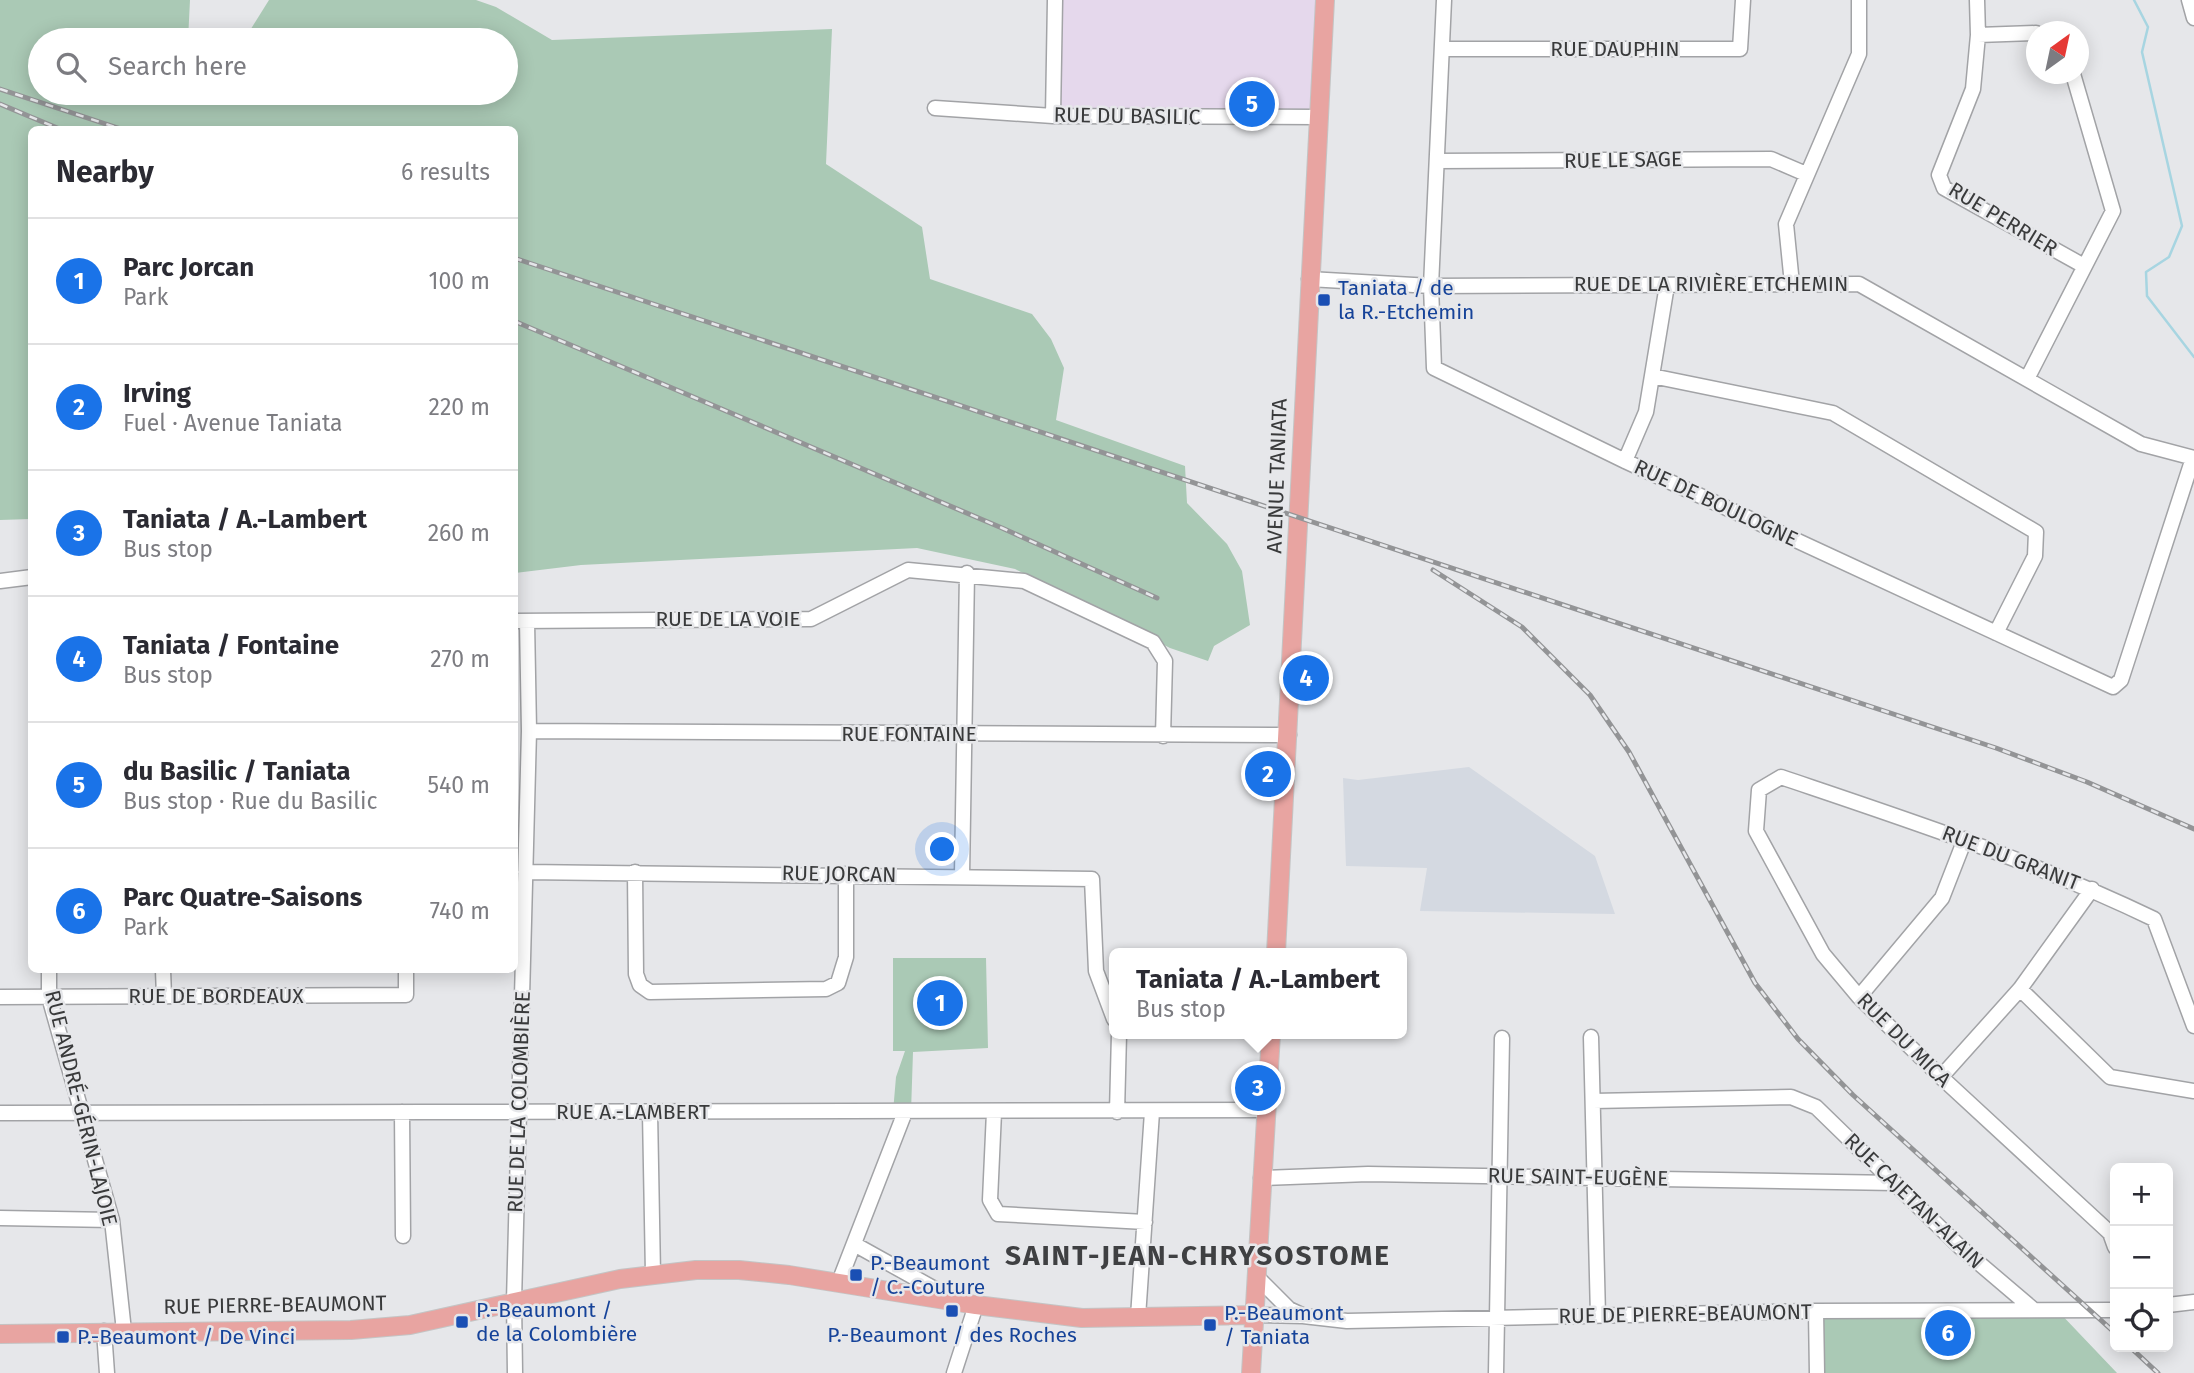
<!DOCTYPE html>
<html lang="en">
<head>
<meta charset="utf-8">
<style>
	body { margin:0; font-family:"Fira Sans",sans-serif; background:#f2f2f3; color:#2b2b33 }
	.controls { position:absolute; right:21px; bottom:21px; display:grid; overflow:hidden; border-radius:10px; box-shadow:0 4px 18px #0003 }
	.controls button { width:63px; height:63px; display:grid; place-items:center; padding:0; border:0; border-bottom:2px solid #e1e1e2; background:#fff; color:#2b2b33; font:35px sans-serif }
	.compass { position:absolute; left:2026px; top:21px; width:63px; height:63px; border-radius:50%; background:#fff; box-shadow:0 4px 18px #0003; rotate:33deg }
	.you { position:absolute; left:943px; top:850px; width:24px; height:24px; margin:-18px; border:5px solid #fff; border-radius:50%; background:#1a73e8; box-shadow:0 0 0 10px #1a73e833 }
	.badge { display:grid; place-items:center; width:46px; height:46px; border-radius:50%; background:#1a73e8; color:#fff; font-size:23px; font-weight:700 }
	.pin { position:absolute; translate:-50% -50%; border:4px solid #fff; box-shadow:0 2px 7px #0006 }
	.popup { position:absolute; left:1109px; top:948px; width:298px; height:91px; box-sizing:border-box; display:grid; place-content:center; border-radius:10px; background:#fff; filter:drop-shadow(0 2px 5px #0005); font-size:23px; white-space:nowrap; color:#7c7c81 }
	.popup b { font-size:26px; color:#2b2b33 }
	.popup::after { content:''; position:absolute; left:50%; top:100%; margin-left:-14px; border:14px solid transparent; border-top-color:#fff }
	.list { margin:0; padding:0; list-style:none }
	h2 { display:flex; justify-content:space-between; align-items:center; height:91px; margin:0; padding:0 28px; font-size:30px }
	h2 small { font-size:23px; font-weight:400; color:#7c7c81 }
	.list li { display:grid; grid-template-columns:46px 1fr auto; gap:21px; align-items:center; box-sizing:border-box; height:126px; padding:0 28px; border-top:2px solid #e1e1e2 }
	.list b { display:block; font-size:26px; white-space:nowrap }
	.list p { margin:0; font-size:23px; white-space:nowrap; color:#7c7c81 }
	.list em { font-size:23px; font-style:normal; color:#7c7c81 }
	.icon { flex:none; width:38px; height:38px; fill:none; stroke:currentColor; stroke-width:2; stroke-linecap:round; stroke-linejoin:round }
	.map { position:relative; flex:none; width:2194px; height:1373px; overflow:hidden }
	.search { position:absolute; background:#fff; box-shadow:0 4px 18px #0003; left:28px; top:28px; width:490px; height:77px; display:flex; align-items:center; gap:18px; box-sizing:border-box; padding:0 24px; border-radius:38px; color:#7c7c81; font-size:26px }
	.panel { position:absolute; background:#fff; box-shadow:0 4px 18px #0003; left:28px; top:126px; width:490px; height:847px; border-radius:10px }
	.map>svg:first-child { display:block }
	.commercial { fill:#e5d8ec }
	.built { fill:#d4d9e1 }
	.green { fill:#aac9b5 }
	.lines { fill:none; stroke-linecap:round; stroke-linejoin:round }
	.stream { stroke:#a7d5e1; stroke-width:2.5 }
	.minor-casing { stroke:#a2a3a6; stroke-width:17 }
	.major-casing { stroke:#c4c4c4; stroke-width:20 }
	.minor { stroke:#fff; stroke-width:14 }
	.major { stroke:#e8a4a1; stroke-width:18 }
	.rail-casing { stroke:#939496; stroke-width:5 }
	.rail { stroke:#e6e7ea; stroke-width:2.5; stroke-dasharray:8; stroke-linecap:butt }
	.transit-dot { fill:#1a4fb4; stroke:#e6e7ea; stroke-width:2.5 }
	.labels { text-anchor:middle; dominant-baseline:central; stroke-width:5; stroke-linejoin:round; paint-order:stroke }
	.street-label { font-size:21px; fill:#393a3b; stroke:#e6e7ea }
	.transit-label { font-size:21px; fill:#164399; stroke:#e6e7ea; text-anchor:start }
	.district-label { font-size:28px; font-weight:bold; letter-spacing:2px; fill:#3f4042; stroke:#e6e7ea }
</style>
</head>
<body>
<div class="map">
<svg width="2194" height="1373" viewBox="0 0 2194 1373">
	<rect width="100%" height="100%" fill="#e6e7ea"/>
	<!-- commercial -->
	<path class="commercial" d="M 1055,0 L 1323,0 L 1318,117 L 1053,116 Z"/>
	<!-- built -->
	<path class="built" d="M 1469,767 L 1595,856 L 1615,914 L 1420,911 L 1427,868 L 1346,866 L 1343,778 L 1358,780 Z"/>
	<!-- green -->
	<path class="green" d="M 0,0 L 190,0 L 188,40 L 40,40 L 40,93 L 506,93 L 506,40 L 244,40 L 269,0 L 476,0 L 496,7 L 552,40 L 832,29 L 826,164 L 922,227 L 930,279 L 1032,314 L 1051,339 L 1064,368 L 1056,420 L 1185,466 L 1187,503 L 1227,544 L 1242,571 L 1250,625 L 1214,646 L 1208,661 L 1170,648 L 1015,569 L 917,548 L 581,565 L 515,573 L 514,130 L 32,130 L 31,519 L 0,520 Z
		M 893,958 L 986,958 L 988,1048 L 913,1052 L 911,1112 L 893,1112 L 896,1077 L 905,1051 L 893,1051 Z
		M 2057,1310 L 2117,1373 L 1817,1373 L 1816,1311 Z"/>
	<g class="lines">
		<!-- stream -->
		<path class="stream" d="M 2134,0 L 2148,27 L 2142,52 L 2182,226 L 2169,257 L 2146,272 L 2147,296 L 2194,357"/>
		<!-- minor casing -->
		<g class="minor-casing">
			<path id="minor" d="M 1444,0 L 1431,286 L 1434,368 L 1625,461 L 2113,687 L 2121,680 L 2193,458
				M 1977,0 L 1978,35 L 1973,89 L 1939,175 L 1944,188 L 2084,266
				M 2189,0 L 2194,18
				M 1978,35 L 2036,33
				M 1442,49 L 1740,49 L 1743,0
				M 935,108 L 1053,116 L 1318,117
				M 1053,116 L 1055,0
				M 1437,161 L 1771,159 L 1806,174
				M 1309,279 L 1431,286 L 1859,284 L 2141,444 L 2194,458
				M 1792,284 L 1786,224 L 1859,54 L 1859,0
				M 1652,376 L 1833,413 L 2036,532 L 2035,556 L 1996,633
				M 2027,379 L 2113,211 L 2073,74
				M 1625,461 L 1646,412 L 1667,285
				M 0,581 L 32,577
				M 514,621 L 811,619 L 908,570 L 1024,581 L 1153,642 L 1165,661 L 1163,736
				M 529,731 L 1289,735
				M 525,872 L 1092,879 L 1096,971 L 1114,1019
				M 635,872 L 636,974 L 640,985 L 650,992 L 826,989 L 838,983 L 846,957 L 846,874
				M 962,875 L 967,573
				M 49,970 L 49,997 L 112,1220 L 124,1331
				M 163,970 L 164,996
				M 2020,989 L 2110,1077 L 2194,1091
				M 0,997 L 406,995 L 406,970
				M 1859,997 L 1942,898 L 1965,839
				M 1591,1037 L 1598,1316
				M 1941,1077 L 2020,989 L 2092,889
				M 1593,1101 L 1791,1097 L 1816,1107 L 1960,1247 L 2034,1310
				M 402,1112 L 403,1236
				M 650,1112 L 653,1274
				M 994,1112 L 990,1200 L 998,1214 L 1145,1222
				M 1117,1112 L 1119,1034
				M 0,1113 L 1266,1110
				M 1261,1178 L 1368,1174 L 1895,1183
				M 0,1218 L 112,1220
				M 854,1244 L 951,1298
				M 2115,1247 L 2110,1233 L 1941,1077 L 1859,997 L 1823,954 L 1756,831 L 1759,790 L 1781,777 C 1908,820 2034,861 2154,919 L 2194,1026
				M 1258,1278 L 1289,1309 L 1302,1315
				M 839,1282 L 905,1112
				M 2168,1305 L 2194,1302
				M 1816,1311 L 1817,1373
				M 1256,1315 L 1303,1316 L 1347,1321 L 1816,1311 L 2115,1310
				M 1138,1317 L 1152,1112
				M 104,1331 L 107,1373
				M 515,1373 L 514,1301 L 529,731 L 527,621
				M 954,1373 L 976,1305
				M 1496,1373 L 1502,1038"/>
		</g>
		<!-- major casing -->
		<g class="major-casing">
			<path id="major" d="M 1276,953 L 1325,0
				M 0,1334 L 351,1330 L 410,1325 L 620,1279 L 696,1270 L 739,1270 L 789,1275 L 976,1305 L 1082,1318 L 1256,1315
				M 1251,1373 L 1271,1034"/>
		</g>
		<!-- minor -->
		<use href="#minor" class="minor"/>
		<!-- major -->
		<use href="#major" class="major"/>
		<!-- rail casing -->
		<g class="rail-casing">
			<path id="rail" d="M 0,89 L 124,130
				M 0,104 L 62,130
				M 514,258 L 1996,748 L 2087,782 L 2194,829
				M 514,321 L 1002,528 L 1157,598
				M 1433,570 L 1522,627 L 1590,695 L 1629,752 L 1755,983 L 1798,1039 L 1853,1095 L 2115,1333
				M 2130,1347 L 2158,1373"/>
		</g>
		<!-- rail -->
		<use href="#rail" class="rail"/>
	</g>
	<!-- markers -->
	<g class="transit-dot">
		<rect x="1317" y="293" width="14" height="14" rx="3.5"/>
		<rect x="849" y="1268" width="14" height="14" rx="3.5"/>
		<rect x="945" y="1304" width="14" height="14" rx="3.5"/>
		<rect x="455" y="1315" width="14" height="14" rx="3.5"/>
		<rect x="1203" y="1318" width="14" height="14" rx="3.5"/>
		<rect x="56" y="1330" width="14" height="14" rx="3.5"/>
	</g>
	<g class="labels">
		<!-- street labels -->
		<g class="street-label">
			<text x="1615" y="49">RUE DAUPHIN</text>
			<text transform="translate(1127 116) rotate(1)">RUE DU BASILIC</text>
			<text transform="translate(1623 160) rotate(-1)">RUE LE SAGE</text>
			<text transform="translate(2003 219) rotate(31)">RUE PERRIER</text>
			<text x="1711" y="284">RUE DE LA RIVIÈRE ETCHEMIN</text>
			<text transform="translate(1277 476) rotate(-88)">AVENUE TANIATA</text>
			<text transform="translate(1716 503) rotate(25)">RUE DE BOULOGNE</text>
			<text x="728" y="619">RUE DE LA VOIE</text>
			<text x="909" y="734">RUE FONTAINE</text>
			<text transform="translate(2011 858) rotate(21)">RUE DU GRANIT</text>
			<text transform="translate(839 874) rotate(1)">RUE JORCAN</text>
			<text x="216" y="996">RUE DE BORDEAUX</text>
			<text transform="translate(1904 1040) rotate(45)">RUE DU MICA</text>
			<text transform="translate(519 1102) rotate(-88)">RUE DE LA COLOMBIÈRE</text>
			<text transform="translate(81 1108) rotate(76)">RUE ANDRÉ-GÉRIN-LAJOIE</text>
			<text x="633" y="1112">RUE A.-LAMBERT</text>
			<text transform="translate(1578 1177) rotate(1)">RUE SAINT-EUGÈNE</text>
			<text transform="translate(1914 1201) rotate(44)">RUE CAJETAN-ALAIN</text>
			<text transform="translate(275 1305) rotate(-1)">RUE PIERRE-BEAUMONT</text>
			<text transform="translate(1685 1314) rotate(-1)">RUE DE PIERRE-BEAUMONT</text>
		</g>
		<!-- transit labels -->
		<g class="transit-label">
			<text x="1338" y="288">Taniata / de<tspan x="1338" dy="24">la R.-Etchemin</tspan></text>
			<text x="870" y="1263">P.-Beaumont<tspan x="870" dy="24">/ C.-Couture</tspan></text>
			<text x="476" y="1310">P.-Beaumont /<tspan x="476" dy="24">de la Colombière</tspan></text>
			<text x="1224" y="1313">P.-Beaumont<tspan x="1224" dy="24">/ Taniata</tspan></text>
			<text x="952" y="1335" text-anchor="middle">P.-Beaumont / des Roches</text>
			<text x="77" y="1337">P.-Beaumont / De Vinci</text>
		</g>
		<!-- district labels -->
		<g class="district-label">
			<text x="1198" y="1255">SAINT-JEAN-CHRYSOSTOME</text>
		</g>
	</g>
</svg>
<div class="controls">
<button>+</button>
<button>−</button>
<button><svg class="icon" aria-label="locate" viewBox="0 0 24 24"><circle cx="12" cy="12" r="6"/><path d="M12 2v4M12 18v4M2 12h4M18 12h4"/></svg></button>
</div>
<svg class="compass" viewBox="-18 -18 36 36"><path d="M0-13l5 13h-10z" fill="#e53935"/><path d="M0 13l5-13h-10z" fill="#7c7c81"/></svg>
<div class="you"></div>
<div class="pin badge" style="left:940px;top:1003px">1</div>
<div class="pin badge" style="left:1268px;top:774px">2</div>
<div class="pin badge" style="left:1258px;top:1088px">3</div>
<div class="popup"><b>Taniata / A.-Lambert</b>Bus stop</div>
<div class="pin badge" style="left:1306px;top:678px">4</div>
<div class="pin badge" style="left:1252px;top:104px">5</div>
<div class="pin badge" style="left:1948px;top:1333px">6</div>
<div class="search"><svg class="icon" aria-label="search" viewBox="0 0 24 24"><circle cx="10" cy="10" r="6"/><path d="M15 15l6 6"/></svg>Search here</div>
<section class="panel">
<h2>Nearby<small>6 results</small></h2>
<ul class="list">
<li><span class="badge">1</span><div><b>Parc Jorcan</b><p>Park</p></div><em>100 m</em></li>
<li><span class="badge">2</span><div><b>Irving</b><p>Fuel · Avenue Taniata</p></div><em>220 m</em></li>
<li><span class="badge">3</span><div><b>Taniata / A.-Lambert</b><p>Bus stop</p></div><em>260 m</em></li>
<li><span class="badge">4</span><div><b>Taniata / Fontaine</b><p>Bus stop</p></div><em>270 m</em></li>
<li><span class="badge">5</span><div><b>du Basilic / Taniata</b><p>Bus stop · Rue du Basilic</p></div><em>540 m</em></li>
<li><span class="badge">6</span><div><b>Parc Quatre-Saisons</b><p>Park</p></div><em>740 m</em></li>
</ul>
</section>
</div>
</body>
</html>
